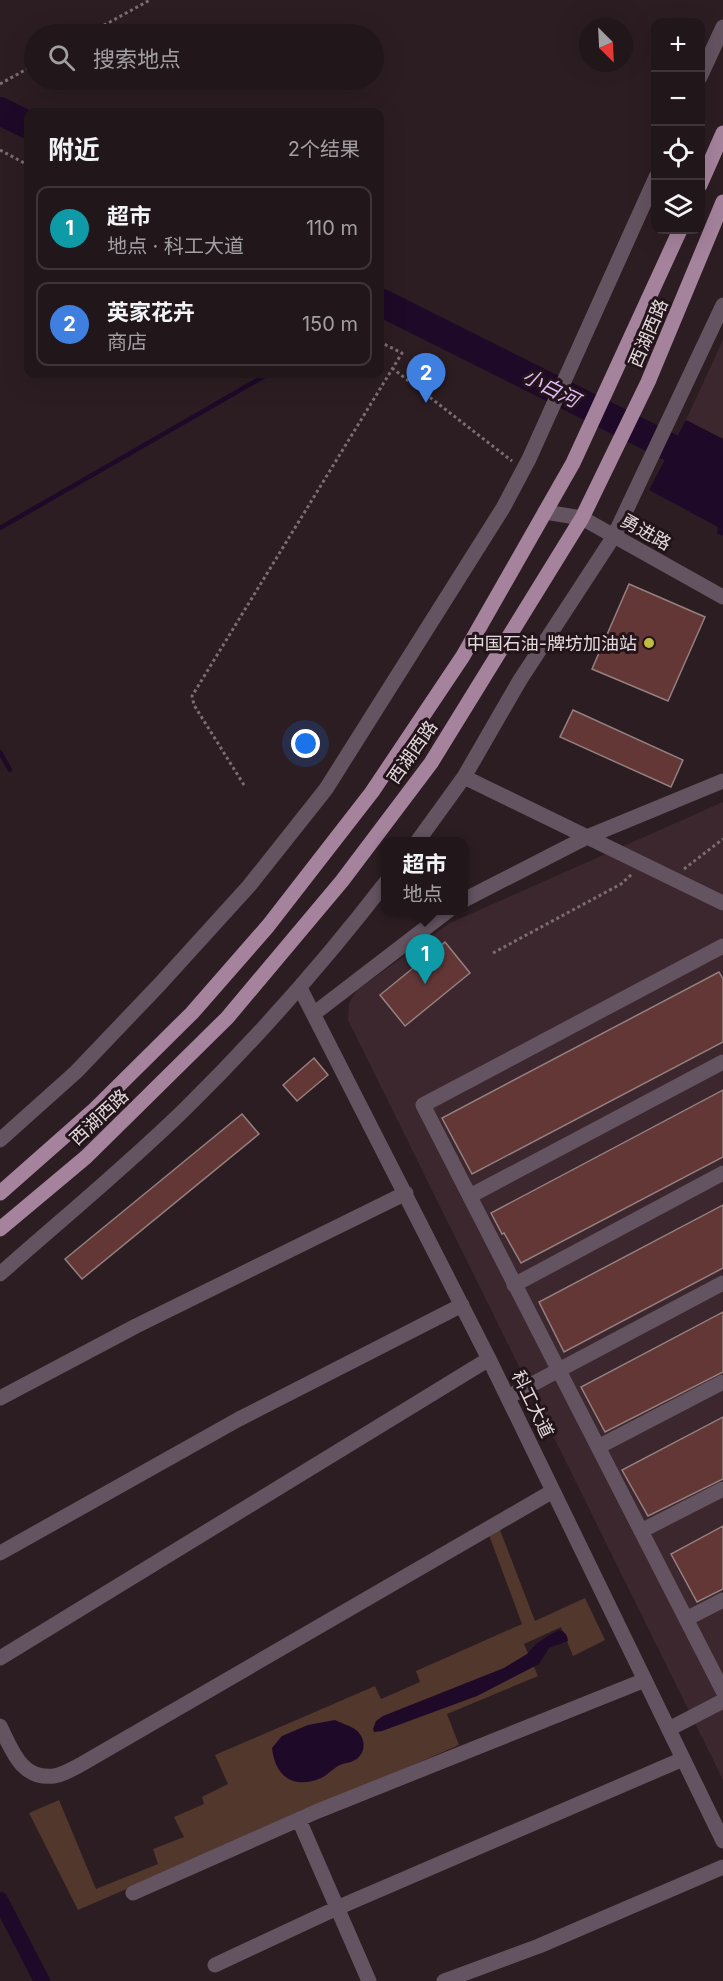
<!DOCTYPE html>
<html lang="zh">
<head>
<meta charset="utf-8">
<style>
	body { margin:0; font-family:Inter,"Noto Sans SC",sans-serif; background:#291f23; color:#f1f3f6 }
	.controls { position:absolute; right:18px; top:18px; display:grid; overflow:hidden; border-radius:12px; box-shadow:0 6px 24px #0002 }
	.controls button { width:54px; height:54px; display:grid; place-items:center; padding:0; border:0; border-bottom:2px solid #3e3539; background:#21161a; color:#f1f3f6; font:30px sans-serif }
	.compass { position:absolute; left:579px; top:18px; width:54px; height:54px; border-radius:50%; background:#21161a; box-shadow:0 6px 24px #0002; rotate:156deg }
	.you { position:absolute; left:306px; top:744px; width:21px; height:21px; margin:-15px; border:4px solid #fff; border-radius:50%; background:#1a73e8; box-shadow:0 0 0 9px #1a73e833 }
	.badge { display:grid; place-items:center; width:39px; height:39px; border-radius:50%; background:#7c3aed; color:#fff; font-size:20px; font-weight:700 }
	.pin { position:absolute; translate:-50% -50px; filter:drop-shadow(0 2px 3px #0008) }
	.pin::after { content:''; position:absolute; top:32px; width:21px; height:18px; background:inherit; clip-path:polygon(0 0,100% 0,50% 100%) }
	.popup { position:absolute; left:381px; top:837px; width:87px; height:78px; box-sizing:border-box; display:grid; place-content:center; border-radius:12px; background:#21161a; filter:drop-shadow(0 2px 4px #0005); font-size:20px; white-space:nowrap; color:#a29fa2 }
	.popup b { font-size:22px; color:#f1f3f6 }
	.popup::after { content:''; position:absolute; left:50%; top:100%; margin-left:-12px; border:12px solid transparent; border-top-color:#21161a }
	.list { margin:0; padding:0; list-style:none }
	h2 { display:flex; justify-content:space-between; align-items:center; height:78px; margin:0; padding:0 24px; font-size:26px }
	h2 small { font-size:20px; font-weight:400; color:#a29fa2 }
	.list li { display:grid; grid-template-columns:39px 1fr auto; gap:18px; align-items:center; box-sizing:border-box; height:84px; margin:0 12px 12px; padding:0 12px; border:2px solid #3e3539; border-radius:12px }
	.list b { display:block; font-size:22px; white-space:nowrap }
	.list p { margin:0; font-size:20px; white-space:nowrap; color:#a29fa2 }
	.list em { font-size:20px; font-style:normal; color:#a29fa2 }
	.icon { flex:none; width:33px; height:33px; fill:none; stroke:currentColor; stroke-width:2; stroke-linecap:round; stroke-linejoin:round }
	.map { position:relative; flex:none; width:723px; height:1981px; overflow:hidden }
	.search { position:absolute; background:#21161a; box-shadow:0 6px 24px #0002; left:24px; top:24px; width:360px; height:66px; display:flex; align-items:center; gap:15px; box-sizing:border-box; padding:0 21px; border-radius:33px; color:#a29fa2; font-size:22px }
	.panel { position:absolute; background:#21161a; box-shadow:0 6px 24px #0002; left:24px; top:108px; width:360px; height:270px; border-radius:12px }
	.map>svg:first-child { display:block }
	.built { fill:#3c272e }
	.green { fill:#52372c }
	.water { fill:#1e0928 }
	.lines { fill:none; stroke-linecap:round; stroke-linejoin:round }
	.stream { stroke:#1e0928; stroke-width:4.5 }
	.canal { stroke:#1e0928; stroke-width:16 }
	.river { stroke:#1e0928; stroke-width:28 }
	.building { fill:#643737; stroke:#93807f; stroke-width:1.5 }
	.path { stroke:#7a6d71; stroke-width:3; stroke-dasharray:3 3; stroke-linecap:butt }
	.minor { stroke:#645360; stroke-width:15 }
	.major { stroke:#a6839d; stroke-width:15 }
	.poi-dot { fill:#bfbe42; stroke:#221419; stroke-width:2 }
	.labels { text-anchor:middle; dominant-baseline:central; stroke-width:6; stroke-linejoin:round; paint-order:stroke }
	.street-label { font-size:18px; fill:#e3d9dc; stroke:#221419 }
	.poi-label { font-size:18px; fill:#e3d9dc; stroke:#221419; text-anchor:end }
	.water-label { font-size:20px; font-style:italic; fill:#e0b8f6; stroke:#221419 }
</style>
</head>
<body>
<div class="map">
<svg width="723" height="1981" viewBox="0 0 723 1981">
	<rect width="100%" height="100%" fill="#2c1d22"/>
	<!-- built -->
	<path class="built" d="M 723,340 L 723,439 L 686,420 Z
		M 723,802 L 723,1780 L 348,1020 L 349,1003 L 357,990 L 450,923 Z"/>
	<!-- green -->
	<path class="green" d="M 500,1530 L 535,1621 L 585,1598 L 605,1640 L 573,1656 L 561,1627 L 524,1644 L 538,1676 L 447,1714 L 459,1745 L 78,1910 L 29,1813 L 59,1800 L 96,1889 L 158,1864 L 153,1849 L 184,1837 L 174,1817 L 204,1804 L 202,1797 L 228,1784 L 215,1755 L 375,1686 L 381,1699 L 420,1682 L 416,1671 L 522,1624 L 489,1535 Z"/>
	<!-- water -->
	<path class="water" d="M 686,420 L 723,439 L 723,536 L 717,533 L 718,527 L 649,490 Z
		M 559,1630 C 565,1632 567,1634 568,1641 L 549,1648 L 539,1664 L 477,1696 L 382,1731 L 374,1732 L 373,1729 L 376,1721 L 383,1716 L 504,1668 L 527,1654 L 536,1644 L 549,1635 Z
		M 335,1720 C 341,1723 351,1726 356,1730 C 367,1739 366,1755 353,1761 C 349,1763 344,1763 340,1765 C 333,1768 328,1775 321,1778 C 293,1790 275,1776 272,1748 L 282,1736 L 308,1725 Z"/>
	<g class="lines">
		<!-- stream -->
		<path class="stream" d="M 0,528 L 268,374
			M 0,752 L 10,770"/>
		<!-- canal -->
		<path class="canal" d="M 0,1900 L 42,1981"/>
		<!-- river -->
		<path class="river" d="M 0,111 L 28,125
			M 380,302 L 723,474"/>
	</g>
	<!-- building -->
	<path class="building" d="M 629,584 L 705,617 L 668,701 L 592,669 Z
		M 573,710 L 683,760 L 671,787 L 560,737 Z
		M 445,942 L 470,973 L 405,1026 L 380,995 Z
		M 719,972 L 723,979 L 723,1042 L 472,1174 L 442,1118 Z
		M 314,1058 L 328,1075 L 297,1101 L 283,1085 Z
		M 723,1090 L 723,1157 L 521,1263 L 504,1233 L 502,1234 L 491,1213 Z
		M 242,1114 L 259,1134 L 82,1279 L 65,1259 Z
		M 723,1205 L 723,1268 L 564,1352 L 539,1302 Z
		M 723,1312 L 723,1372 L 605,1432 L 581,1387 Z
		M 723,1417 L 723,1479 L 648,1516 L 622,1470 Z
		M 723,1526 L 723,1589 L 697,1602 L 671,1554 Z"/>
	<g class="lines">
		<!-- path -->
		<path class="path" d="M 88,34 L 150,0
			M 0,84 L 34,65
			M 0,150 L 28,165
			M 392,368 L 512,461
			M 244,785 L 194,705 L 192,696 L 402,353 L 380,342
			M 684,869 L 723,839
			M 493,953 L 621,884 L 632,874"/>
		<!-- minor -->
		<path class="minor" d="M 700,77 L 723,27
			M 545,512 L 582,518 L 723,597
			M 464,777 L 723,903
			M 417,842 L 464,777 L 520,680 L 614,536 L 723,305
			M 464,900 L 587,837 L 723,781
			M 723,946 L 423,1105 L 723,1691
			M 300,988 L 489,1359 L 723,1841
			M 320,1009 L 449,910
			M 0,1140 L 76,1072 L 160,984 L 249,886 L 326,789 L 503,508 L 529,459 L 656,177
			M 470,1196 L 723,1062
			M 0,1274 C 62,1219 128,1165 187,1107 C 259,1036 325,961 386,882
			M 514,1285 L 723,1173
			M 508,1397 L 723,1283
			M 0,1398 L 136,1326 L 406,1193
			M 598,1447 L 723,1382
			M 641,1531 L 723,1489
			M 0,1553 L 239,1419 L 462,1305
			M 686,1619 L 723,1600
			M 0,1658 L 489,1359
			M 0,1726 C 12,1750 21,1780 54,1776 C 63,1775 72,1769 80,1765 L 553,1491
			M 669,1729 L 723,1701
			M 299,1820 L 369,1981
			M 133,1893 L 318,1811 L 645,1680
			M 215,1965 L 337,1908 L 683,1759
			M 444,1981 L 539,1946 L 723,1867"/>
		<!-- major -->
		<path class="major" d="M 700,185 L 723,133
			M 0,1193 L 93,1111 L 192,1013 L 268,926 L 372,792 L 463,656 L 573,463 L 680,230
			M 0,1229 L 86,1157 L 227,1018 L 342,881 L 431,763 L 582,518 L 648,382 L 723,202"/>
	</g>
	<!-- markers -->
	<circle class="poi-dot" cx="649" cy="643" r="6"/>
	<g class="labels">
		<!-- street labels -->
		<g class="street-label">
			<text transform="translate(648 333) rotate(-67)">西湖西路</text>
			<text transform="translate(646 532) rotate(29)">勇进路</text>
			<text transform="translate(412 752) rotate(-55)">西湖西路</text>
			<text transform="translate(99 1117) rotate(-43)">西湖西路</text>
			<text transform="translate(533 1404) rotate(64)">科工大道</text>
		</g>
		<!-- poi labels -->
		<g class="poi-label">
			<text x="637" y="643">中国石油-牌坊加油站</text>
		</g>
		<!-- water labels -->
		<g class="water-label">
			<text transform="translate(551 388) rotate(27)">小白河</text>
		</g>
	</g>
</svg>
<div class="controls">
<button>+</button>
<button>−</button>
<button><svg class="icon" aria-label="locate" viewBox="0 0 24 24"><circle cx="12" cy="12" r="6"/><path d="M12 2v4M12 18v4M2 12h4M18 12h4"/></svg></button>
<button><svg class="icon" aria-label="layers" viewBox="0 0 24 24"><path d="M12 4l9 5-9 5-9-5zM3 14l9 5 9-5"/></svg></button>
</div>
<svg class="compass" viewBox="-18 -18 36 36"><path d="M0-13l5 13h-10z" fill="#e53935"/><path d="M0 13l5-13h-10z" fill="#a29fa2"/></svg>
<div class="you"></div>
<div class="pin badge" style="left:425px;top:984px;background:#0f9aa8">1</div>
<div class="popup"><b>超市</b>地点</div>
<div class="pin badge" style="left:426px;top:403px;background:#3f7fe0">2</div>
<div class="search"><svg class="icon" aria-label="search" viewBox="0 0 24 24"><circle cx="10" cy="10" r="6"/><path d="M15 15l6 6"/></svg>搜索地点</div>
<section class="panel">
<h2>附近<small>2个结果</small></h2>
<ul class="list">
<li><span class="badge" style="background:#0f9aa8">1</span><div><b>超市</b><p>地点 · 科工大道</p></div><em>110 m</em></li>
<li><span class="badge" style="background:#3f7fe0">2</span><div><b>英家花卉</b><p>商店</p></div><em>150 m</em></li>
</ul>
</section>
</div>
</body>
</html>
